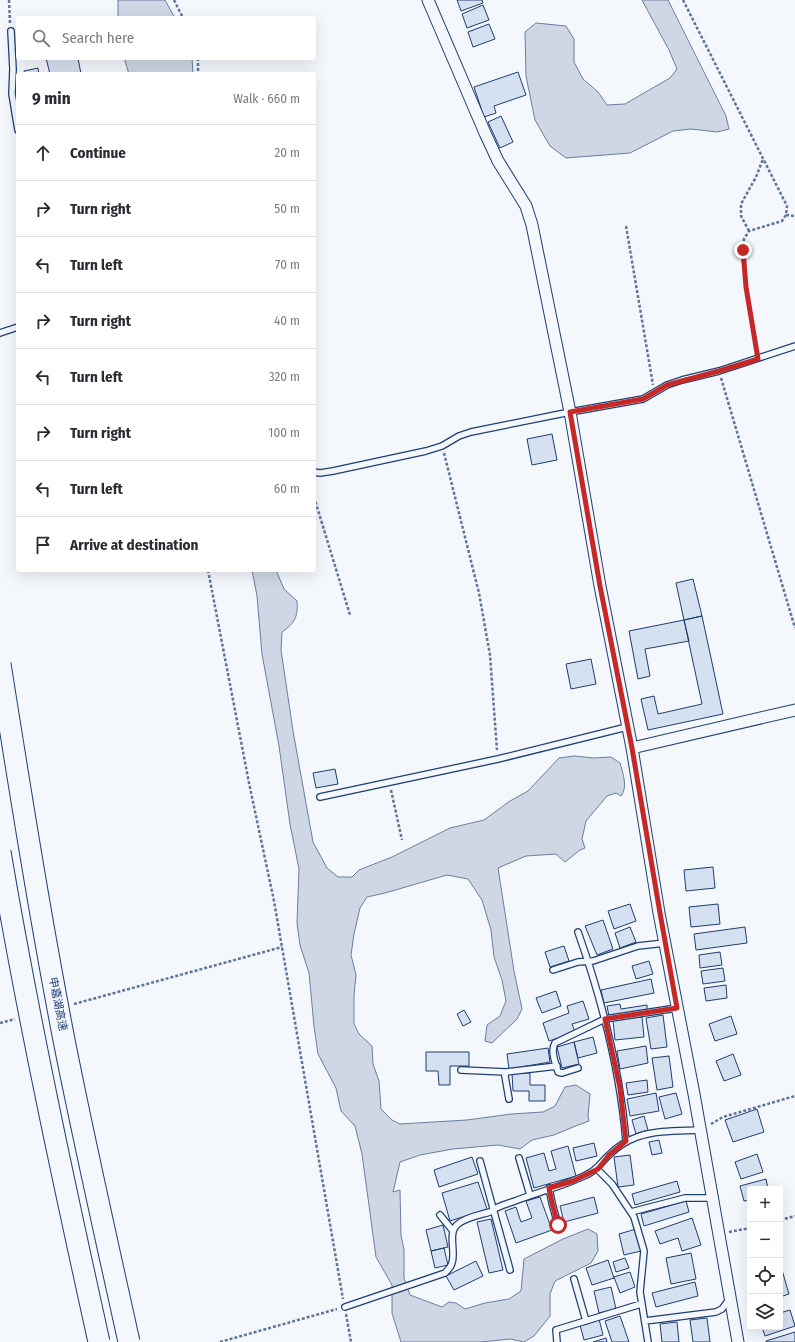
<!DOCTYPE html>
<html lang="en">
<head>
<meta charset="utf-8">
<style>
	body { margin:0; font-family:"Fira Sans Condensed","Noto Sans SC",sans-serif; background:#f7f7f7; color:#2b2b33 }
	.controls { position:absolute; right:12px; bottom:12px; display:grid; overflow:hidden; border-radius:4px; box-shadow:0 4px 16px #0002 }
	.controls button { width:36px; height:36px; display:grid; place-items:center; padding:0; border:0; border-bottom:1px solid #e1e1e2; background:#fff; color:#2b2b33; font:20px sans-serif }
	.stop { position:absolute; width:12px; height:12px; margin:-9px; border:3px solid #c62828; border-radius:50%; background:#fff }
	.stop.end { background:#c62828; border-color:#fff; box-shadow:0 1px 4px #0008 }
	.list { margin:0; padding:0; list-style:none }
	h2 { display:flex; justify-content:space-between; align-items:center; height:52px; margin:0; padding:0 16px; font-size:17px }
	h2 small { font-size:13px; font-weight:400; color:#7c7c81 }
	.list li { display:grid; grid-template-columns:26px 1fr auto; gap:12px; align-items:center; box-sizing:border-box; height:56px; padding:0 16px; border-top:1px solid #e1e1e2 }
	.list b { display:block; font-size:15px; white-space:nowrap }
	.list em { font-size:13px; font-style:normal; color:#7c7c81 }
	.icon { flex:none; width:22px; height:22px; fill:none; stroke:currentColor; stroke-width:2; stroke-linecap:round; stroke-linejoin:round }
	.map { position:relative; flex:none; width:795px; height:1342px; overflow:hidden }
	.search { position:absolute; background:#fff; box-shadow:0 4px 16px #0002; left:16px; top:16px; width:300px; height:44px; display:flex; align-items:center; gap:10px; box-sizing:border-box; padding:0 14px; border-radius:4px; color:#7c7c81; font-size:15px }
	.panel { position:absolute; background:#fff; box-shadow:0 4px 16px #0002; left:16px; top:72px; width:300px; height:500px; border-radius:4px }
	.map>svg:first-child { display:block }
	.water { fill:#cfd7e4; stroke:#687fa3 }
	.building { fill:#d5e0f0; stroke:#1d3f73 }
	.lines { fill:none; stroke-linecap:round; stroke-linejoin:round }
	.lane-casing { stroke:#1d3f73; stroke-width:8 }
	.street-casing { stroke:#1d3f73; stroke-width:13 }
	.path { stroke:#5e769c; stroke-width:2.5; stroke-dasharray:3 2; stroke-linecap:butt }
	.lane { stroke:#f4f7fb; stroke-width:5.5 }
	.street { stroke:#f4f7fb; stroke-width:11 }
	.highway-bridge-casing { stroke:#1d3f73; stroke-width:23; stroke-linecap:butt }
	.highway-bridge { stroke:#f4f7fb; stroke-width:21 }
	.route { stroke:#c62828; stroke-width:5 }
	.labels { text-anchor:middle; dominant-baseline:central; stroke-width:3; stroke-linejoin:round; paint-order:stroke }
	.street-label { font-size:11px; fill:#1d3f73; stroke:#f4f7fb }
</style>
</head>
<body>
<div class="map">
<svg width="795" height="1342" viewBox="0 0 795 1342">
	<rect width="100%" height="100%" fill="#f4f7fb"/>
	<!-- water -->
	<path class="water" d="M 118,0 L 165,0 L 175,18 L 118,18 Z
		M 642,0 L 668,0 L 726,116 L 729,129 L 717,132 L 691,129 L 673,131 L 630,153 L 566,158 L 550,146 L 535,120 L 526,76 L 525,32 L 536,23 L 566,26 L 574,39 L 574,62 L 583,79 L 598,92 L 607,105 L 625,104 L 670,78 L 677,69 L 669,50 Z
		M 124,58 L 192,58 L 193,74 L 129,74 Z
		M 252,570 L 276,570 L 284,589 L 297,601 C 298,617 295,623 282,632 L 281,650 L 293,731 L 313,842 L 327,868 L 338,877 L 352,877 L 359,870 L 392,857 L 450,828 L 484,820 L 510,801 L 528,791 L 559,758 L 574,756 L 594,758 L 611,757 L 620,763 C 623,773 628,788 621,796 L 616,793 L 607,796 L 586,821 L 582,839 L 585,848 L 580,850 L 565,862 L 556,854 L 526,856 L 498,868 L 514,971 L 522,1009 L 517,1019 L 492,1043 L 485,1041 L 487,1025 L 500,1016 L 506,1001 L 502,980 L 494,957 L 491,930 L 482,900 L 468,879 L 447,875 L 385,893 L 367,897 L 360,908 L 354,934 L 351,955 L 356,975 L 354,995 L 354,1024 L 359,1034 L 372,1046 L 373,1064 L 379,1081 L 381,1109 L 392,1120 L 400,1124 L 467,1120 L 511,1114 L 543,1112 L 555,1106 L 565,1087 L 576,1085 L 590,1094 L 588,1115 L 589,1121 L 578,1125 L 554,1135 L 532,1140 L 520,1149 L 498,1145 L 453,1149 L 420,1155 L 400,1162 L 393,1192 L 400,1190 L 401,1235 L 404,1250 L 404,1278 L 410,1295 L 442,1307 L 449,1302 L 456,1303 L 465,1309 L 485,1303 L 509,1299 L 521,1291 L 524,1259 L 563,1239 L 588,1229 L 597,1234 L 598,1251 L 591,1263 L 555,1281 L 550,1294 L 550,1316 L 534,1336 L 524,1342 L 510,1339 L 481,1342 L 401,1342 L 392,1313 L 392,1285 L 376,1257 L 362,1154 L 355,1126 L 341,1111 L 336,1088 L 318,1054 L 314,1026 L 309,973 L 300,945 L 297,923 L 299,869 L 290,824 L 279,746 L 262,654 L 257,596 Z"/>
	<!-- building -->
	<path class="building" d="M 457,0 L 482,0 L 483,3 L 461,11 Z
		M 483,5 L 489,20 L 467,28 L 462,14 Z
		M 489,24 L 495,39 L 473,47 L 468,32 Z
		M 46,58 L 78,58 L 81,74 L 50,74 Z
		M 38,68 L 39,74 L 25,74 L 24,71 Z
		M 518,72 L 526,95 L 494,106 L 496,113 L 484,117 L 474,87 Z
		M 501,116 L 513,142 L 500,148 L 488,122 Z
		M 552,434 L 557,460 L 532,465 L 527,439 Z
		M 693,579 L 702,616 L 684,620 L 676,583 Z
		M 702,616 L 723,714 L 648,730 L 641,699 L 654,696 L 658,714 L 702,704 L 684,620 Z
		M 684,620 L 689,641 L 645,649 L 650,676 L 638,679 L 629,631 Z
		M 591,659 L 596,684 L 571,689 L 566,664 Z
		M 335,769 L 338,784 L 316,788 L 313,773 Z
		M 713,867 L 715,888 L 686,891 L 684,870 Z
		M 630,904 L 636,921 L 614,929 L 608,911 Z
		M 718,904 L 720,924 L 691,927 L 689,907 Z
		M 603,920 L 613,949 L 597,955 L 585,926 Z
		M 630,927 L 636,942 L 620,948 L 615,933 Z
		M 745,927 L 747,943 L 696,950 L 694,934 Z
		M 564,946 L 569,961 L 550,967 L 545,952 Z
		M 720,952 L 722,965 L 700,968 L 699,955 Z
		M 649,961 L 653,974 L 636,979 L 632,966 Z
		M 723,968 L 725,981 L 703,984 L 701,971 Z
		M 651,979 L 654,993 L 604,1003 L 601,990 Z
		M 726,985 L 727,998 L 706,1001 L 704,988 Z
		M 556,991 L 561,1006 L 542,1013 L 536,998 Z
		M 583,1001 L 589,1019 L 572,1024 L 575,1032 L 549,1041 L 543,1023 L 569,1013 L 567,1006 Z
		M 620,1004 L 621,1009 L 647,1005 L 647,1010 L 609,1016 L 607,1006 Z
		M 464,1010 L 471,1022 L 463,1026 L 457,1014 Z
		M 663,1015 L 667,1047 L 651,1049 L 646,1018 Z
		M 731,1016 L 737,1034 L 715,1041 L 709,1024 Z
		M 642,1017 L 644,1037 L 615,1040 L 613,1020 Z
		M 593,1037 L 597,1053 L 578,1058 L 574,1042 Z
		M 574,1042 L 579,1064 L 562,1068 L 557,1047 Z
		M 646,1046 L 648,1063 L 620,1069 L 617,1051 Z
		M 548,1048 L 550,1062 L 509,1069 L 507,1054 Z
		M 426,1052 L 469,1052 L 469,1066 L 450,1066 L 450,1085 L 439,1085 L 438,1071 L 426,1071 Z
		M 733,1054 L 741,1075 L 724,1081 L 716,1061 Z
		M 669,1056 L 673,1087 L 657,1090 L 652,1058 Z
		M 512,1073 L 530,1073 L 530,1085 L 545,1085 L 545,1101 L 529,1101 L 529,1091 L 513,1091 Z
		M 647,1080 L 648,1092 L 628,1095 L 626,1083 Z
		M 656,1093 L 659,1111 L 630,1116 L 627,1099 Z
		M 676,1093 L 682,1114 L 665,1119 L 659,1097 Z
		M 757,1109 L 764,1132 L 733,1142 L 725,1120 Z
		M 644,1116 L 648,1130 L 636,1134 L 632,1120 Z
		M 659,1140 L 662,1153 L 652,1155 L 649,1142 Z
		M 594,1143 L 597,1156 L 576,1161 L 573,1148 Z
		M 568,1146 L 576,1176 L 534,1188 L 526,1158 L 544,1153 L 549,1171 L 556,1169 L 551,1151 Z
		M 757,1154 L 763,1172 L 741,1179 L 735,1162 Z
		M 630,1155 L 634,1185 L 618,1187 L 614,1157 Z
		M 472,1157 L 478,1174 L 439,1187 L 434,1170 Z
		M 766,1179 L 768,1189 L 750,1189 L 750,1200 L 744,1201 L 740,1186 Z
		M 677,1181 L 680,1192 L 635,1205 L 632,1194 Z
		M 478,1182 L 487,1209 L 450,1221 L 442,1193 Z
		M 540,1197 L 552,1230 L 516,1243 L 505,1211 L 516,1207 L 521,1222 L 532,1218 L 526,1201 Z
		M 594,1197 L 598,1213 L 564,1222 L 560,1206 Z
		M 686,1201 L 689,1212 L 644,1226 L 641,1214 Z
		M 692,1218 L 701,1245 L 682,1251 L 678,1238 L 660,1244 L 655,1231 Z
		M 491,1219 L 503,1270 L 489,1273 L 477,1222 Z
		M 443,1225 L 448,1247 L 431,1251 L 426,1230 Z
		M 636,1229 L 641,1251 L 624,1255 L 619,1234 Z
		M 444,1248 L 448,1265 L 435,1268 L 431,1251 Z
		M 691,1253 L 696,1279 L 671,1284 L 666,1258 Z
		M 625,1258 L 629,1268 L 616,1272 L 613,1262 Z
		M 608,1260 L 614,1278 L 592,1285 L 586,1268 Z
		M 476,1261 L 483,1276 L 454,1290 L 446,1276 Z
		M 782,1270 L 789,1294 L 780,1297 L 780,1271 Z
		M 630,1272 L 635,1287 L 620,1293 L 614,1277 Z
		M 695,1282 L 698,1296 L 656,1307 L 652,1293 Z
		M 611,1287 L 616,1309 L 599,1313 L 594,1291 Z
		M 790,1310 L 795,1326 L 765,1336 L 762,1327 L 780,1327 L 780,1313 Z
		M 620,1316 L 629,1342 L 612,1342 L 605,1321 Z
		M 707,1318 L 710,1342 L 693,1342 L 690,1320 Z
		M 599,1319 L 603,1335 L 584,1340 L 580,1325 Z
		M 677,1322 L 679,1342 L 662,1342 L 660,1324 Z
		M 795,1332 L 795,1342 L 766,1342 L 766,1341 Z
		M 606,1338 L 607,1342 L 593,1342 Z"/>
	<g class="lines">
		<!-- lane casing -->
		<g class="lane-casing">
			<path id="lane" d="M 11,31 L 13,69 L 12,94 L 18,130
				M 0,333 L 18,327
				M 314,472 L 320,473 L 333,471 L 426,451 L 442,446 L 459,436 L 471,432 L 570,412 L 643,399 L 667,385 L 682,380 L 719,371 L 795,346
				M 320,797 L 498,759 L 627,727
				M 578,932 C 602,1000 620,1069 626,1141
				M 553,970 L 578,962 L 593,961 L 638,946 L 665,943
				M 578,1068 L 562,1073 L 558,1072 C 556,1063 550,1052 555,1043 L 605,1019 L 677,1008
				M 461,1070 L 506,1072
				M 509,1099 L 505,1076 L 506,1072 L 557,1066
				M 519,1158 L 530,1195
				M 480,1161 L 510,1270
				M 597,1169 L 612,1184 L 634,1217 L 644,1251 L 640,1292 L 648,1342
				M 549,1188 L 552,1203 L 558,1225
				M 631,1212 L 685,1198 L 712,1198
				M 440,1215 L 453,1231
				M 574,1279 L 586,1321
				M 345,1307 L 445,1273 C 448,1270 451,1267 452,1263 C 456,1251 447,1232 458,1224 C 466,1217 480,1215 490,1212 C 497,1206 507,1204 515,1201 C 538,1192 564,1186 586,1175 C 599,1169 600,1163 609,1155 C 617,1147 626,1141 637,1137 C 657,1130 679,1131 700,1130
				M 645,1321 L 716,1312 L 722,1309 L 730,1298
				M 557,1342 L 556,1330 L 641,1304"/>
		</g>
		<!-- street casing -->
		<g class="street-casing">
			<path id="street" d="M 428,0 L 485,133 L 498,161 L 526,206 L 532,225 L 570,412 L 600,586 L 632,748 L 659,913 L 694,1094 L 738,1342
				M 632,748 L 795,710"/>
		</g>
		<!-- path -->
		<path class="path" d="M 9,0 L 10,23
			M 174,0 L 183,18
			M 683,0 L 787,206 L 786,215 L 782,221 L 749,231 L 744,239 L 743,250 L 746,287 L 757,350
			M 198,58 L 198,74
			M 786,215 L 795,216
			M 626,226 L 653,385
			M 749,231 L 741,216 L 741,204 L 756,177 L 763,159
			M 721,378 L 795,628
			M 444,453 L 479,593 L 490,655 L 497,750
			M 314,497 L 350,615
			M 208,570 L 249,783 L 274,901 L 343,1299
			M 391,790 L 402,840
			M 74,1004 L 282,947
			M 0,1023 L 15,1019
			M 711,1124 L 723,1117 L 795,1096
			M 780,1220 L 795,1216
			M 729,1232 L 750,1228
			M 346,1314 L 351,1342
			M 220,1342 L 337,1309"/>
		<!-- lane -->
		<use href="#lane" class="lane"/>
		<!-- street -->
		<use href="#street" class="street"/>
		<!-- highway-bridge casing -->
		<g class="highway-bridge-casing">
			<path id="highway-bridge" d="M 0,664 C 20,790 40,916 64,1040 C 84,1141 107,1242 129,1342
				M 0,852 C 28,1017 63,1179 99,1342"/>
		</g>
		<!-- highway-bridge -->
		<use href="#highway-bridge" class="highway-bridge"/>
	</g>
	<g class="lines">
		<!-- route -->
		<path class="route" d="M 558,1225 L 552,1203 L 549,1188 L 573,1181 L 598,1169 L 609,1155 L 626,1141 L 620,1088 L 605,1019 L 677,1008 L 660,913 L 632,748 L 600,586 L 570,412 L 643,399 L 667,385 L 719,371 L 758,359 L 746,287 L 743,250"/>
	</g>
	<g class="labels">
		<!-- street labels -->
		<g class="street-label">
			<text transform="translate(58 1004) rotate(79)">申嘉湖高速</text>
		</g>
	</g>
</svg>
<div class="controls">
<button>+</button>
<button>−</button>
<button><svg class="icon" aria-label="locate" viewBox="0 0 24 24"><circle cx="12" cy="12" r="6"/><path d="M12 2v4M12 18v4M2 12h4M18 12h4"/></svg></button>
<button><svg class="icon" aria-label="layers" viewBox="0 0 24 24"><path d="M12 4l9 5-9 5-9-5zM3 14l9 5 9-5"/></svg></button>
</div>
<div class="stop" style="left:558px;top:1225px"></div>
<div class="stop end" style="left:743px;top:250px"></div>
<div class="search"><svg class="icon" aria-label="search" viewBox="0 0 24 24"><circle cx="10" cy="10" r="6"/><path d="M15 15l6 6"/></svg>Search here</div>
<section class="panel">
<h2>9 min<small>Walk · 660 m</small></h2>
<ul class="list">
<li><svg class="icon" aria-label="ahead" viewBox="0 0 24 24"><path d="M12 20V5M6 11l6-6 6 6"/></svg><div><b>Continue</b></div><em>20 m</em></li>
<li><svg class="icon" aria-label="right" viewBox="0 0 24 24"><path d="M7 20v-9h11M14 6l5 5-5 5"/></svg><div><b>Turn right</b></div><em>50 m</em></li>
<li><svg class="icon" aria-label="left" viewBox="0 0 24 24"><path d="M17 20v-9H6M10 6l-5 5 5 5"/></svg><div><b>Turn left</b></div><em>70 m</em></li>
<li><svg class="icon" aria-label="right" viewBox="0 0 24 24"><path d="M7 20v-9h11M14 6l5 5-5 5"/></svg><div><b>Turn right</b></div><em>40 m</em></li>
<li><svg class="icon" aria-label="left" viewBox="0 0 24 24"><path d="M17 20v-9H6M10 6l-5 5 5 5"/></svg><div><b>Turn left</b></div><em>320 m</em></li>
<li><svg class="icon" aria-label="right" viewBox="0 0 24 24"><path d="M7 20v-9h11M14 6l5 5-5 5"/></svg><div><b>Turn right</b></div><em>100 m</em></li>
<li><svg class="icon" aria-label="left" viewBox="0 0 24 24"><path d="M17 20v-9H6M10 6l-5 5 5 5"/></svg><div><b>Turn left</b></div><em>60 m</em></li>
<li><svg class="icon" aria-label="arrive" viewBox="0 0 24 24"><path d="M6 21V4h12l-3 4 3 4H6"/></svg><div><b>Arrive at destination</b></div></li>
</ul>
</section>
</div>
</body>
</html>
